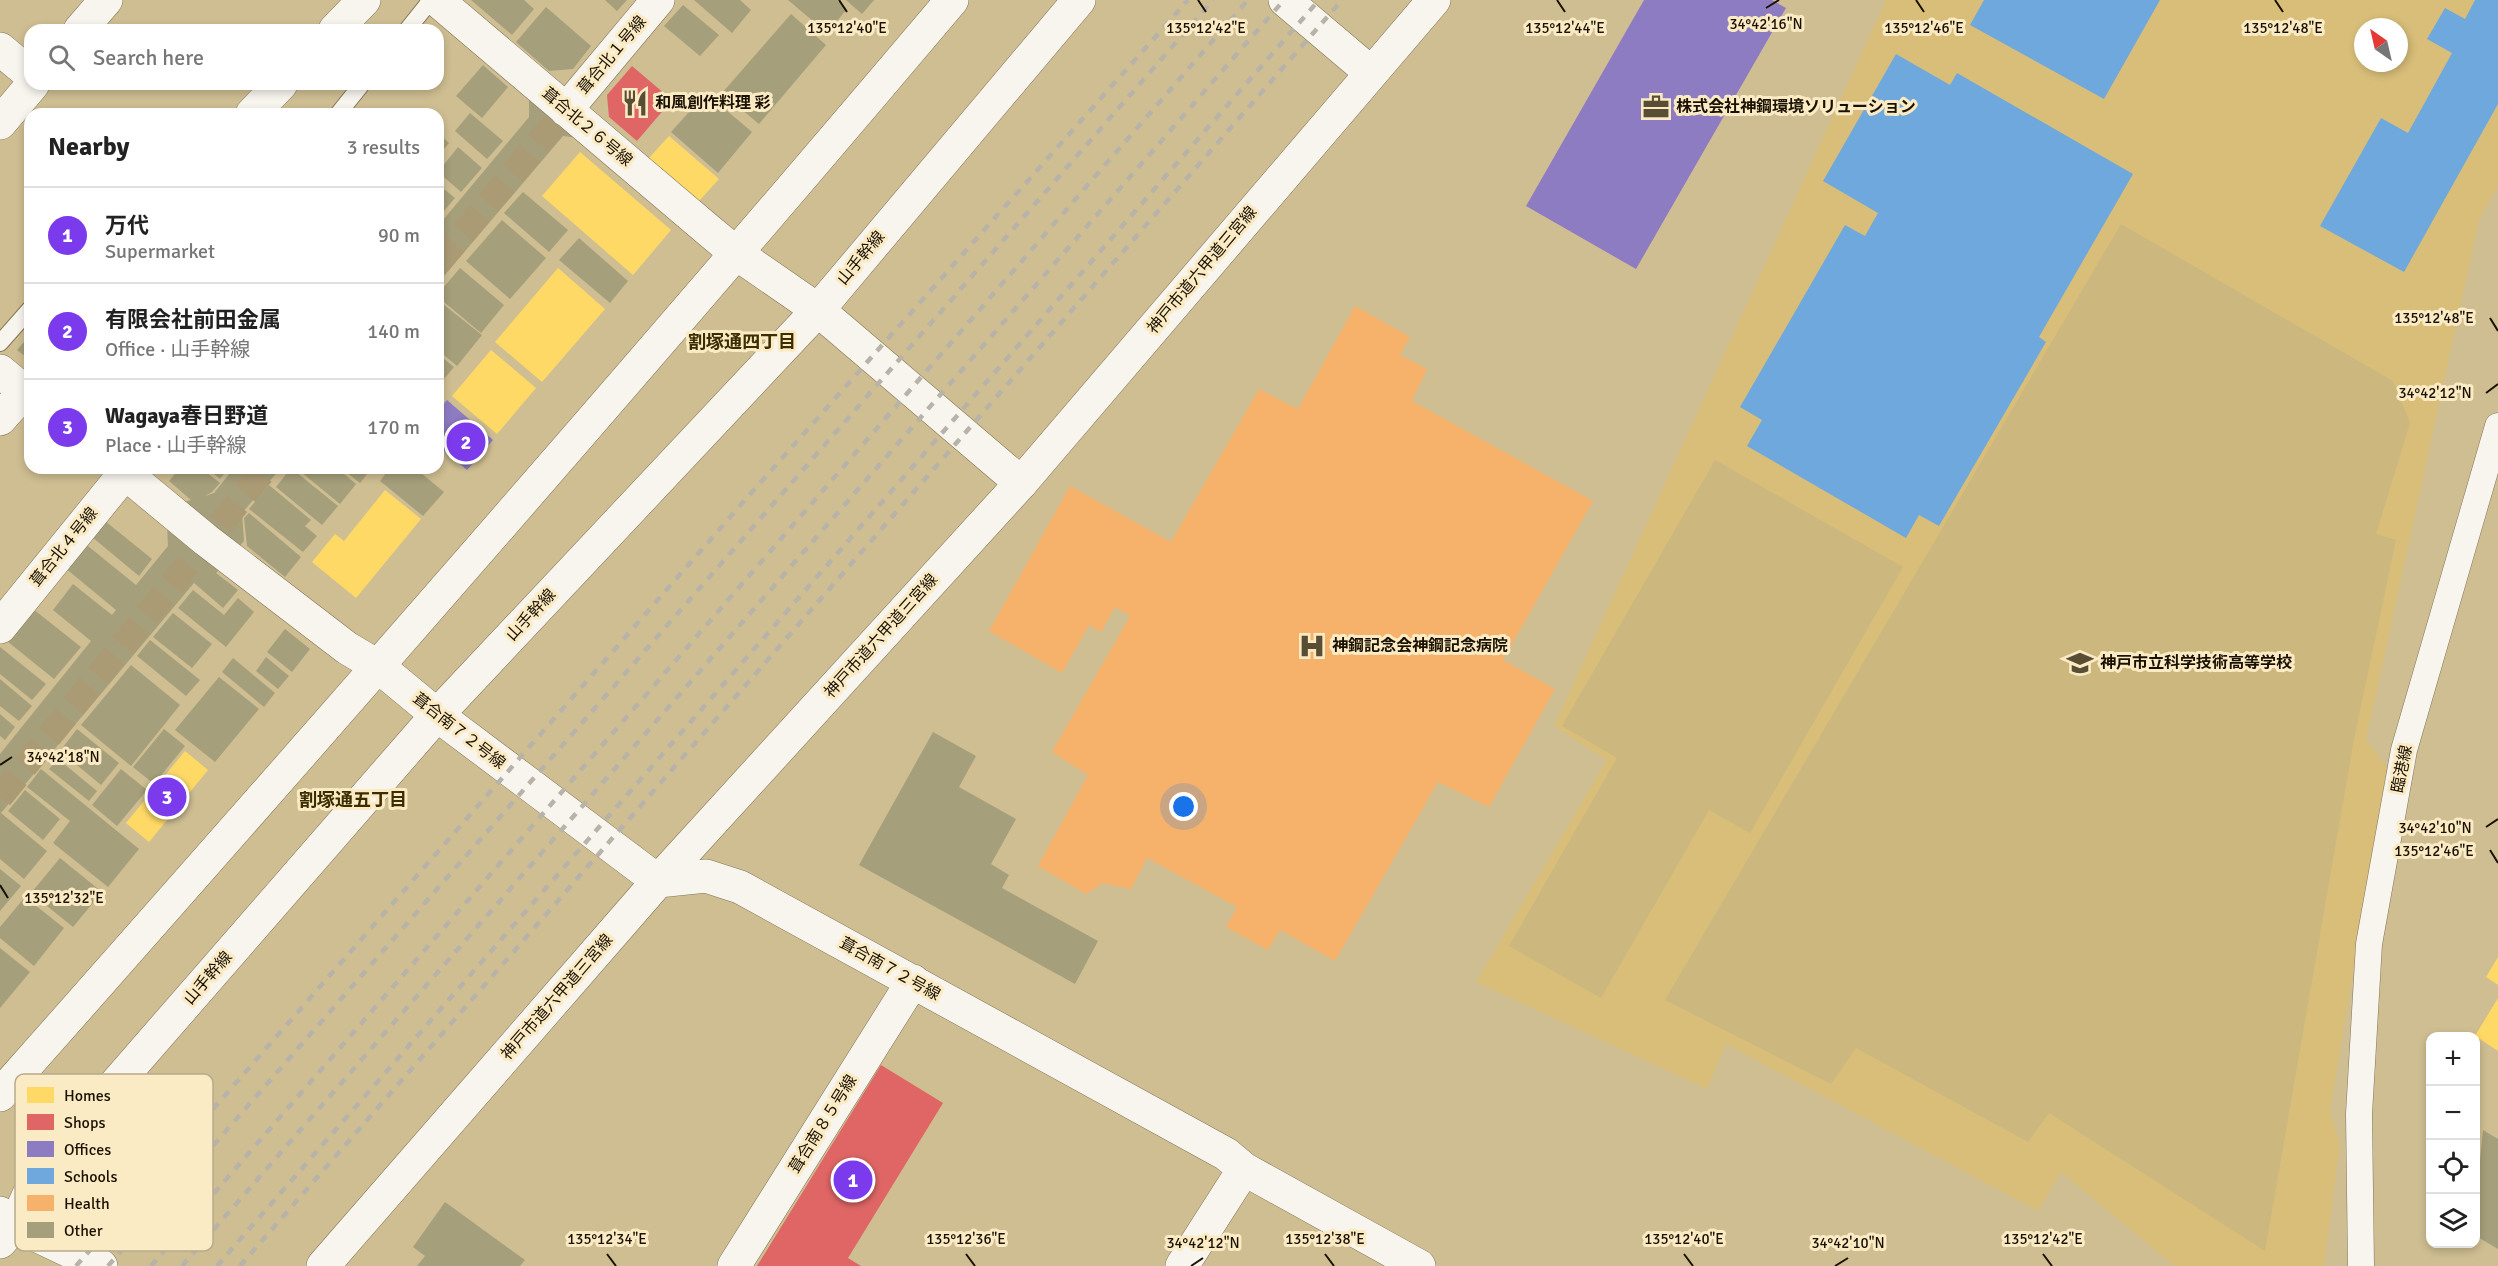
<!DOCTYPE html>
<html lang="en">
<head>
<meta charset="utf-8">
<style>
	body { margin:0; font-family:Signika,"Noto Sans JP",sans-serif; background:#f2f2f2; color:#222 }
	.controls { position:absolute; right:18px; bottom:18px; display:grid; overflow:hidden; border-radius:12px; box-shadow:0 3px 9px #0003 }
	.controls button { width:54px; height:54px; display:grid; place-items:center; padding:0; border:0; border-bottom:2px solid #e0e0e0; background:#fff; color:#222; font:30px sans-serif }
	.compass { position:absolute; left:2354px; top:18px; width:54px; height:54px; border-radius:50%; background:#fff; box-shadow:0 3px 9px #0003; rotate:326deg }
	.you { position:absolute; left:1184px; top:807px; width:21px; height:21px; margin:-15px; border:4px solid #fff; border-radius:50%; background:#1a73e8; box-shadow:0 0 0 9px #1a73e833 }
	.badge { display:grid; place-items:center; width:39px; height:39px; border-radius:50%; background:#7c3aed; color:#fff; font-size:20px; font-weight:700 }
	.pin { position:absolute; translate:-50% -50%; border:3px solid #fff; box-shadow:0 2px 6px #0006 }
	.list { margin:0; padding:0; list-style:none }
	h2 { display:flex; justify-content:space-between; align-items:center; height:78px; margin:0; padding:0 24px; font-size:26px }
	h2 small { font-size:20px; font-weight:400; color:#767676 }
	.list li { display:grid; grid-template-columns:39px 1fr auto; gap:18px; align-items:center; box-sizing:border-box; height:96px; padding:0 24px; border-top:2px solid #e0e0e0 }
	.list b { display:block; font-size:22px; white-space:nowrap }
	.list p { margin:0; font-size:20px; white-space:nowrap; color:#767676 }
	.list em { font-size:20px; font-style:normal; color:#767676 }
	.icon { flex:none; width:33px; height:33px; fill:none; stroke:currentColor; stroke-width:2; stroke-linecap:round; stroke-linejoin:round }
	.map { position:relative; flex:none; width:2498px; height:1266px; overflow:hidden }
	.search { position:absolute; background:#fff; box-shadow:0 3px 9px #0003; left:24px; top:24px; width:420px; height:66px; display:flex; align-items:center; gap:15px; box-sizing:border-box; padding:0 21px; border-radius:18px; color:#767676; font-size:22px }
	.panel { position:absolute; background:#fff; box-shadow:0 3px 9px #0003; left:24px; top:108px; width:420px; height:366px; border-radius:18px }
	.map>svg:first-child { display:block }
	.built { fill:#d8be79; fill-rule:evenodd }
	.green { fill:#ccb77f }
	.homes { fill:#ffd966 }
	.shops { fill:#e06666 }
	.offices { fill:#8e7cc3 }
	.schools { fill:#6fa8dc }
	.health { fill:#f6b26b }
	.building { fill:#a69f7b }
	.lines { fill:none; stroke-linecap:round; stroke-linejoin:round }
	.pedestrian-tunnel { stroke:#ab9b75; stroke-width:26; stroke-dasharray:26 13; stroke-linecap:butt }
	.service-casing { stroke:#827656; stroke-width:18 }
	.pedestrian-casing { stroke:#827656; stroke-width:27 }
	.minor-casing { stroke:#827656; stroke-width:34 }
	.tertiary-casing { stroke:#827656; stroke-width:34 }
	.service { stroke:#f8f5ef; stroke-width:16 }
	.pedestrian { stroke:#f8f5ef; stroke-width:26 }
	.minor { stroke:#f8f5ef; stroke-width:33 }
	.tertiary { stroke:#f8f5ef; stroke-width:33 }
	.rail { stroke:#b8b3a8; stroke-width:4.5; stroke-dasharray:8 8; stroke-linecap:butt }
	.ticks { fill:none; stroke:#1a1100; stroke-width:2 }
	.labels { text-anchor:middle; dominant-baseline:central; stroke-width:6; stroke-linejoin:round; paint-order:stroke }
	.street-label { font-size:16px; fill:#1a1100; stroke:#fbebc5 }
	.poi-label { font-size:16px; font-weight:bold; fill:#1a1100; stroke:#fbebc5; text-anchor:start }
	.neighbourhood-label { font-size:18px; font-weight:bold; fill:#3c2d00; stroke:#fbebc5 }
	.key { fill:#fbebc5; stroke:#b8aa8a; stroke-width:1.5 }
	.key-label { font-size:16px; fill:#1a1100 }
	.ticks-label { font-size:15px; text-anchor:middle; fill:#1a1100; stroke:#fbebc5; stroke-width:6; stroke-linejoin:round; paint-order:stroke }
</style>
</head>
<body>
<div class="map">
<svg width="2498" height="1266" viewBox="0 0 2498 1266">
	<rect width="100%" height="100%" fill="#cfbe92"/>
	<!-- built -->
	<path class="built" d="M 1886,0 L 2498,0 L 2498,186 L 2479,220 L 2366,740 L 2387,767 L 2330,1111 L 2340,1144 L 2324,1266 L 2175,1266 L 2061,1172 L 2038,1211 L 1726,1044 L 1707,1089 L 1476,982 L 1607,760 L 1554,726 ZM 2363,27 L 2399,27 L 2399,63 L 2363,63 Z"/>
	<!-- green -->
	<path class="green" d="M 2121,224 L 2393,381 L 2410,423 L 2376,534 L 2396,540 L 2354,739 L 2265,1251 L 2049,1113 L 2028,1142 L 1856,1048 L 1831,1084 L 1665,1000 Z
		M 1715,460 L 1903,567 L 1750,833 L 1709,810 L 1601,998 L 1509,946 L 1617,758 L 1562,726 Z"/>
	<!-- homes -->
	<path class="homes" d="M 669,136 L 719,179 L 699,201 L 649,158 Z
		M 580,152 L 671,230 L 633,275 L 542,196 Z
		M 558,268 L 605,309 L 542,382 L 495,342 Z
		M 491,350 L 536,388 L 497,434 L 452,396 Z
		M 385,490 L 421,519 L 356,598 L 312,562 L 335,534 L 344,541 Z
		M 185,751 L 208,770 L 149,842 L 126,823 Z
		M 2498,957 L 2498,985 L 2486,977 Z
		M 2498,998 L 2498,1051 L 2475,1036 Z"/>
	<!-- shops -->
	<path class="shops" d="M 632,66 L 672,100 L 637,141 L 609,117 L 607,95 Z
		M 881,1065 L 943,1103 L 848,1258 L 861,1266 L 757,1266 Z"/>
	<!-- offices -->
	<path class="offices" d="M 1644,0 L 1772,0 L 1786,8 L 1636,269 L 1526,206 Z
		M 447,400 L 493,440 L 467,470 L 438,445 L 438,410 Z"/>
	<!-- schools -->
	<path class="schools" d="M 1984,0 L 2160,0 L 2104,99 L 1970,25 Z
		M 2475,0 L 2498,0 L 2498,104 L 2404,272 L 2320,226 L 2381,118 L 2408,133 L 2452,53 L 2427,39 L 2445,8 L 2465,19 Z
		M 1896,54 L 1950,85 L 1957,73 L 2133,174 L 2039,337 L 2046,342 L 1939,526 L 1919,515 L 1906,538 L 1747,446 L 1762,420 L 1740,407 L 1845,225 L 1865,236 L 1878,213 L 1823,181 Z"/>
	<!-- health -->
	<path class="health" d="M 1355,306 L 1410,337 L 1400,355 L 1427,369 L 1412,401 L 1593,501 L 1503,660 L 1555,689 L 1489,807 L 1438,782 L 1335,961 L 1280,930 L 1268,950 L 1226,927 L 1237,907 L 1147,858 L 1131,889 L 1103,883 L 1086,894 L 1038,866 L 1088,775 L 1052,752 L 1130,616 L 1115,607 L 1101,632 L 1089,625 L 1062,673 L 989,631 L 1070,486 L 1171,542 L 1259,389 L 1298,409 Z"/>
	<!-- building -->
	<path class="building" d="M 471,0 L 524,0 L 534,9 L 512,35 Z
		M 605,0 L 627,0 L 617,11 Z
		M 694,0 L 740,0 L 751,10 L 732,33 Z
		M 788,0 L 837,0 L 847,9 L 827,33 Z
		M 846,0 L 874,0 L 862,14 Z
		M 683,5 L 719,35 L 700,56 L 664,26 Z
		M 546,7 L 591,46 L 573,69 L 549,71 L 516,42 Z
		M 791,14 L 826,45 L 759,124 L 722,93 Z
		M 483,65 L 508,87 L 482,118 L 456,96 Z
		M 706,93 L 752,132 L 718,173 L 671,132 Z
		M 529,94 L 578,138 L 563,136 L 438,283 L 438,226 L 529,117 Z
		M 470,113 L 503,141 L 487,159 L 455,131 Z
		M 438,133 L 449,143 L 438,156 Z
		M 458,147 L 482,168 L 461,192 L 438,172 Z
		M 438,184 L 455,198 L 438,218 Z
		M 523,192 L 568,230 L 549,252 L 504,213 Z
		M 502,220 L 546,258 L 510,299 L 466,261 Z
		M 579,238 L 628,281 L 610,303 L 559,260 Z
		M 460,268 L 504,305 L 481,333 L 438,297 L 438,294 Z
		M 438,300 L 482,335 L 457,366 L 438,350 Z
		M 30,335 L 30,360 L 17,350 Z
		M 438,354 L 454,367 L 438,386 Z
		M 180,468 L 201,468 L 220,483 L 212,492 L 205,496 L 214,493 L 234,468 L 281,468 L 242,513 L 244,541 L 216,573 L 238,590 L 223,608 L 194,583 L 1,813 L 47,851 L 24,879 L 0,859 L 0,754 L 91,641 L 53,610 L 73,584 L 112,615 L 116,610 L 64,567 L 83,542 L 136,585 L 168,546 L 167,525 L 187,501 L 191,500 L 169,481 Z
		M 207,468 L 229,468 L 220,479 Z
		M 291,468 L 338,506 L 322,525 L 276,487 Z
		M 296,468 L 337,468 L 356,484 L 340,504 Z
		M 341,468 L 372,468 L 360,483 Z
		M 390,468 L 415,468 L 444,492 L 423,516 L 380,481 Z
		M 269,485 L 311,520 L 305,526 L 317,536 L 303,552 L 249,509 Z
		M 249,513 L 301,557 L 285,577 L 247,546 L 244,518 Z
		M 105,521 L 152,559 L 139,576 L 92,537 Z
		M 193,590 L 224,615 L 238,598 L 254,612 L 226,647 L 178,608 Z
		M 33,609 L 81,647 L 54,679 L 7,641 Z
		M 173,613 L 212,644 L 192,668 L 153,637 Z
		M 285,629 L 310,649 L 292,672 L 267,652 Z
		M 150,640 L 200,680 L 186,696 L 137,656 Z
		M 0,647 L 46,684 L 32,700 L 0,674 Z
		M 266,657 L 289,676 L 278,689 L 256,671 Z
		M 233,658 L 275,693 L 264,707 L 222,672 Z
		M 131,665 L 180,705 L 131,766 L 81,725 Z
		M 219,677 L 259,709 L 215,762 L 175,730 Z
		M 0,679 L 32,706 L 19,721 L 0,706 Z
		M 0,714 L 15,727 L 5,740 L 0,736 Z
		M 77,729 L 119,763 L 101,785 L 60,751 Z
		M 164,729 L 185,746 L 154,784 L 133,767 Z
		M 933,732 L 976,756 L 959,787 L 1016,819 L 991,864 L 1009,875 L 1002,888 L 1098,941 L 1075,984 L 859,865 Z
		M 58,759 L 97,791 L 89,801 L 49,769 Z
		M 41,769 L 139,849 L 108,887 L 53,843 L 70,821 L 27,787 Z
		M 121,769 L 147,790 L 117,826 L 92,805 Z
		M 25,790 L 60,819 L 43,840 L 8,811 Z
		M 60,858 L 102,892 L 73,927 L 31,893 Z
		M 0,869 L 21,886 L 0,911 Z
		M 25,897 L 64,928 L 34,966 L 0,938 L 0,927 Z
		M 0,948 L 30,972 L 0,1008 Z
		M 2483,1130 L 2498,1139 L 2498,1249 L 2476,1236 L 2476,1201 Z
		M 445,1202 L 525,1260 L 520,1266 L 417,1266 L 425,1256 L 413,1247 Z"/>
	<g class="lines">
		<!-- pedestrian-tunnel -->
		<path class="pedestrian-tunnel" d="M 438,263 L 566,110
			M 0,797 L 266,468"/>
		<!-- service casing -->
		<g class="service-casing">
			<path id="service" d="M 407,30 L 431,0
				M 338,114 L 362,84
				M 0,343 L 30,309"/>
		</g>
		<!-- pedestrian casing -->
		<g class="pedestrian-casing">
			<path id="pedestrian" d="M 2361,1266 L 2359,1114 L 2369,944 L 2404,750 L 2498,426"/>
		</g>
		<!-- minor casing -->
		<g class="minor-casing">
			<path id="minor" d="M 437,0 L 707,229 L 737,254 L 818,310 L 1021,483
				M 1285,0 L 1370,72
				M 335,30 L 364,0
				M 0,49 L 30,74
				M 566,110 L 658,0
				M 252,114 L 281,84
				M 0,371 L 30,396
				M 0,419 L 25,391
				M 119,468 L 206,540 L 347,648 L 379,667
				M 0,627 L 125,473
				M 658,881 L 706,876 L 740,887 L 1226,1154 L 1244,1169 L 1419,1266
				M 0,1213 L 15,1225 L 101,1266
				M 734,1266 L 913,981
				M 1182,1266 L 1244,1169"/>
		</g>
		<!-- tertiary casing -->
		<g class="tertiary-casing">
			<path id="tertiary" d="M 80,30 L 106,0
				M 0,123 L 33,84
				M 379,667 L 437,715 L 658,881
				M 0,1095 C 321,733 640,369 952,0
				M 0,1242 L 15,1225 L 39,1172 L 437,715 L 818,310 L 1079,0
				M 323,1266 L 658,881 L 1021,483 L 1434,0"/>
		</g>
		<!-- service -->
		<use href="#service" class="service"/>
		<!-- pedestrian -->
		<use href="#pedestrian" class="pedestrian"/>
		<!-- minor -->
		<use href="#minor" class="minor"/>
		<!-- tertiary -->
		<use href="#tertiary" class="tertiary"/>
		<!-- rail -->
		<path class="rail" d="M 76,1266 L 745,500 L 1188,0
			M 108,1266 L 1213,0
			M 151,1266 L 1248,0
			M 182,1266 L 1284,0
			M 217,1266 L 1319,0
			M 240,1266 L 1342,0"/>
	</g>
	<!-- ticks -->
	<path class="ticks" d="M 839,0 L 847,12M 1198,0 L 1206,12M 1557,0 L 1565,12M 1916,0 L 1924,12M 2275,0 L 2283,12M 1766,8 L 1779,0M 2490,318 L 2498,331M 2486,393 L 2498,384M 0,765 L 12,757M 2486,827 L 2498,819M 2490,850 L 2498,863M 0,885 L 8,898M 607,1254 L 616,1266M 966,1254 L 975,1266M 1325,1254 L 1334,1266M 1684,1254 L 1693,1266M 2043,1254 L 2052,1266M 1191,1266 L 1203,1258M 1835,1266 L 1848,1258"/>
	<!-- icons -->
	<defs>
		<g id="restaurant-bare" transform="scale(2.07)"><path d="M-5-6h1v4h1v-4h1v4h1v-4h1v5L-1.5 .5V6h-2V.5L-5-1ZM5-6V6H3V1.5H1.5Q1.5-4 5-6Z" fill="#594e33" stroke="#fbebc5" stroke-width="2.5" paint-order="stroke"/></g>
		<g id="office-bare" transform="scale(2.07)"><path d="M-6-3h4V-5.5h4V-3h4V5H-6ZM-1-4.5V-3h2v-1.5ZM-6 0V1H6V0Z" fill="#594e33" stroke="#fbebc5" stroke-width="2.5" paint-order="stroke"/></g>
		<g id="hospital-bare" transform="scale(2.07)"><path d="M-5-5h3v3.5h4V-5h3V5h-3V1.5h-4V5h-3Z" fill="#594e33" stroke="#fbebc5" stroke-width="2.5" paint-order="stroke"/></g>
		<g id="school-bare" transform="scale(2.07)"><path d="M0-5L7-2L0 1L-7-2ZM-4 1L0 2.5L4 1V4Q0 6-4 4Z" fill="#594e33" stroke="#fbebc5" stroke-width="2.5" paint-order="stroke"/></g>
	</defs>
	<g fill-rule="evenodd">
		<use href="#restaurant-bare" x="635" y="103"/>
		<use href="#office-bare" x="1656" y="107"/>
		<use href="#hospital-bare" x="1312" y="646"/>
		<use href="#school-bare" x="2080" y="663"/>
	</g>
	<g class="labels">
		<!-- street labels -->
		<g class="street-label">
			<text transform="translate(612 55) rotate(-50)">葺合北１号線</text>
			<text transform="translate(587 127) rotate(40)">葺合北２６号線</text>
			<text transform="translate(861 258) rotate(-50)">山手幹線</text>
			<text transform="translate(1202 270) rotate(-50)">神戸市道六甲道三宮線</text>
			<text transform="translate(64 547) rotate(-51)">葺合北４号線</text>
			<text transform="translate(531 615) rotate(-47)">山手幹線</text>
			<text transform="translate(881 636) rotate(-48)">神戸市道六甲道三宮線</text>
			<text transform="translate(459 731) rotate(38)">葺合南７２号線</text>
			<text transform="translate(2402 769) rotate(-79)">臨港線</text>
			<text transform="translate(890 969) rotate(29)">葺合南７２号線</text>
			<text transform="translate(208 978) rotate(-49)">山手幹線</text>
			<text transform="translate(557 997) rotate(-49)">神戸市道六甲道三宮線</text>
			<text transform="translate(823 1124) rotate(-58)">葺合南８５号線</text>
		</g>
		<!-- poi labels -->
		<g class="poi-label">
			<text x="655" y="103">和風創作料理 彩</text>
			<text x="1676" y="107">株式会社神鋼環境ソリューション</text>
			<text x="1332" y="646">神鋼記念会神鋼記念病院</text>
			<text x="2100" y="663">神戸市立科学技術高等学校</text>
		</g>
		<!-- neighbourhood labels -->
		<g class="neighbourhood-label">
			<text x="742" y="342">割塚通四丁目</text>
			<text x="353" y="800">割塚通五丁目</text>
		</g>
	</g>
	<!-- legend -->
	<rect x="15" y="1074" width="198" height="177" rx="9" class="key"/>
	<rect x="27" y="1087" width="27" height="16" fill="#ffd966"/>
	<rect x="27" y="1114" width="27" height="16" fill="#e06666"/>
	<rect x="27" y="1141" width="27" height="16" fill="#8e7cc3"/>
	<rect x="27" y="1168" width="27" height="16" fill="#6fa8dc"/>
	<rect x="27" y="1195" width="27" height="16" fill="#f6b26b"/>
	<rect x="27" y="1222" width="27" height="16" fill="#a69f7b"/>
	<g class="key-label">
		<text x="64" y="1101">Homes</text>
		<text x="64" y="1128">Shops</text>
		<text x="64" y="1155">Offices</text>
		<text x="64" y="1182">Schools</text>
		<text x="64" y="1209">Health</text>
		<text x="64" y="1236">Other</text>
	</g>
	<g class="ticks-label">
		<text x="1766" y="29">34°42'16"N</text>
		<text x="847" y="33">135°12'40"E</text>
		<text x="1206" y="33">135°12'42"E</text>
		<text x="1565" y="33">135°12'44"E</text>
		<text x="1924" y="33">135°12'46"E</text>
		<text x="2283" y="33">135°12'48"E</text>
		<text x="2434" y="323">135°12'48"E</text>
		<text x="2435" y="398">34°42'12"N</text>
		<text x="63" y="762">34°42'18"N</text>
		<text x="2435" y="833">34°42'10"N</text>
		<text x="2434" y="856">135°12'46"E</text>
		<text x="64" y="903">135°12'32"E</text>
		<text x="607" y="1244">135°12'34"E</text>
		<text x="966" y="1244">135°12'36"E</text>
		<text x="1325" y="1244">135°12'38"E</text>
		<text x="1684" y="1244">135°12'40"E</text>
		<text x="2043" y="1244">135°12'42"E</text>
		<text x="1203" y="1248">34°42'12"N</text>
		<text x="1848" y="1248">34°42'10"N</text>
	</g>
</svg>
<div class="controls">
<button>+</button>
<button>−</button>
<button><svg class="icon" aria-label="locate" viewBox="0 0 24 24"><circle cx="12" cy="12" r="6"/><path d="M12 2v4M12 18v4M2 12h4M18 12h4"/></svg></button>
<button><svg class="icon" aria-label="layers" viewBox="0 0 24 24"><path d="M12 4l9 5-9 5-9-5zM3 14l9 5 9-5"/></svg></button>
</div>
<svg class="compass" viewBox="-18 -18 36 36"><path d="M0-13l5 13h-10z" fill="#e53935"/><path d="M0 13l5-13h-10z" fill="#767676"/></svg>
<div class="you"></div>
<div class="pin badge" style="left:853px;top:1180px">1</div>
<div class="pin badge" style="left:466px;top:442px">2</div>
<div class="pin badge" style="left:167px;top:797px">3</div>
<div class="search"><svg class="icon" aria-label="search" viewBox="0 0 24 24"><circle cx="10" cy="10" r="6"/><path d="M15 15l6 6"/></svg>Search here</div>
<section class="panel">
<h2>Nearby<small>3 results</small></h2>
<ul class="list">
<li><span class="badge">1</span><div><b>万代</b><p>Supermarket</p></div><em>90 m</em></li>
<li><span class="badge">2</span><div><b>有限会社前田金属</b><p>Office · 山手幹線</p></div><em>140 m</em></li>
<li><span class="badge">3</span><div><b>Wagaya春日野道</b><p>Place · 山手幹線</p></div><em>170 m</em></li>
</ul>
</section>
</div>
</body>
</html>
